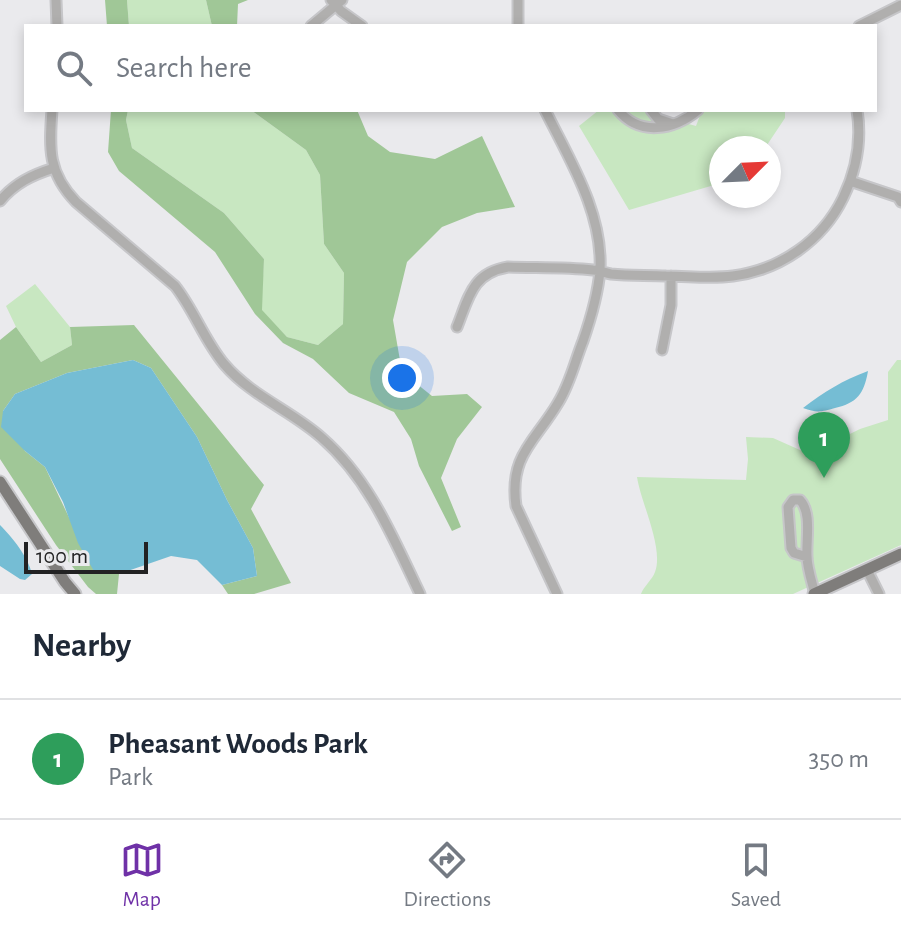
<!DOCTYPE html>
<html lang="en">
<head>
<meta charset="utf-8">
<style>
	body { margin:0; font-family:"Alegreya Sans",sans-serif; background:#f2f2f3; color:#1f2937 }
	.compass { position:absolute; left:709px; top:136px; width:72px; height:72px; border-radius:50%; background:#fff; box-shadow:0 4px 12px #0003; rotate:66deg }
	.scale { position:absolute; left:24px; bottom:20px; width:124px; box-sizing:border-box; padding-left:8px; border:4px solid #222223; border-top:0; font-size:22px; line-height:28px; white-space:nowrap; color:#222223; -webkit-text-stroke:6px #eaeaed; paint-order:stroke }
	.you { position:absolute; left:402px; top:378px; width:28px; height:28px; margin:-20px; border:6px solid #fff; border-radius:50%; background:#1a73e8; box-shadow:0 0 0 12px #1a73e833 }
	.badge { display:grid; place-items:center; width:52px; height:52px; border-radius:50%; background:#6f31a7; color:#fff; font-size:26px; font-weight:700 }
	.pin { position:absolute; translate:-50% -66px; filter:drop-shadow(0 2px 4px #0008) }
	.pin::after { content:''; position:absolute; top:42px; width:28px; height:24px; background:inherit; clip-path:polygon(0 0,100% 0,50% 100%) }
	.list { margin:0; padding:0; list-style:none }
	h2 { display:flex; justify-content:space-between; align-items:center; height:104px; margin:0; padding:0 32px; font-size:34px }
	h2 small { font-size:26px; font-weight:400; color:#747a83 }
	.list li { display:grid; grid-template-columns:52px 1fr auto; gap:24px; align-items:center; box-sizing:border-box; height:120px; padding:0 32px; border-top:2px solid #e0e1e3 }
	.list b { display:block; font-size:30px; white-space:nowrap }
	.list p { margin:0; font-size:26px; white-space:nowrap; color:#747a83 }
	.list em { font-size:26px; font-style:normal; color:#747a83 }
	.icon { flex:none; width:44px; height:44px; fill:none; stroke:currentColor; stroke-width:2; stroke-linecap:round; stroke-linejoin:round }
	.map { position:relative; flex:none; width:901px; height:594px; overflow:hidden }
	.search { position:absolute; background:#fff; box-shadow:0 4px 12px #0003; left:24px; right:24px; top:24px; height:88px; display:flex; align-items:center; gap:20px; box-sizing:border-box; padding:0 28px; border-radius:0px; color:#747a83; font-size:30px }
	.sheet { height:224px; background:#fff }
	nav { display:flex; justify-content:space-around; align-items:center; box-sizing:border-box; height:112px; border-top:2px solid #e0e1e3; background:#fff; font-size:22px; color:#747a83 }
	nav a { display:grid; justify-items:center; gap:4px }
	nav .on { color:#6f31a7 }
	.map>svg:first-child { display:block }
	.green { fill:#c8e7c1 }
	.forest { fill:#a0c797 }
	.water { fill:#75bdd4 }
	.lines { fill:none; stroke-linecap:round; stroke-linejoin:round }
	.minor-casing { stroke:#c6c6c9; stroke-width:13 }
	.major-casing { stroke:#c6c6c9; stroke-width:15 }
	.minor { stroke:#b0afae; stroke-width:9 }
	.major { stroke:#7f7d7b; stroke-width:11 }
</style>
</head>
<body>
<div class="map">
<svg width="901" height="594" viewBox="0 0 901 594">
	<rect width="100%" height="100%" fill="#eaeaed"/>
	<!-- green -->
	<path class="green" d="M 127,0 L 206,0 L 212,26 L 129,26 Z
		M 128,110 L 251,110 L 306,150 L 320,175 L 324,244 L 344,273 L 343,324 L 318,345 L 287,337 L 261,310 L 264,259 L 224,213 L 132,148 L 126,120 Z
		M 599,110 L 637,110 L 696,126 L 702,110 L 785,110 L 785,118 L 765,148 L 721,148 L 721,183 L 629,210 L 579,126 Z
		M 35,284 L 70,327 L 72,345 L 41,362 L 16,327 L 6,306 Z
		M 897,360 L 901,360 L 901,545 L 793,594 L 641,594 C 644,586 652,580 655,572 C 664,548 641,503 637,477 L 746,480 L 748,459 L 746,437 L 773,438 L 809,454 L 860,429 L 888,420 L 888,372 Z"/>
	<!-- forest -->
	<path class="forest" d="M 105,0 L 127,0 L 129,26 L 107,26 Z
		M 206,0 L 248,0 L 238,4 L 237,26 L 212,26 Z
		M 111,110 L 128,110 L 126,120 L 132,148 L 224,213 L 264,259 L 262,310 L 287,337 L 318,345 L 343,324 L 344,273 L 324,244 L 320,175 L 306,150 L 251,110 L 357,110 L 368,136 L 390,152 L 435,159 L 482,136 L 515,207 L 477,213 L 442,227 L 407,262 L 393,320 L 402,372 L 432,396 L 467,394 L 482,407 L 457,439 L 441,478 L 461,527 L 452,531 L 419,466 L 411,439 L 394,412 L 349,393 L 313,359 L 283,343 L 255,314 L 215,252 L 119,171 L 108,152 Z
		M 134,325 L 264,485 L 251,509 L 291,583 L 254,594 L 228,594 L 222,585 L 257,576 L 253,548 L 227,500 L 197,437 L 151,368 L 133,360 L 67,373 L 15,394 L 3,411 L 25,451 L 45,467 L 95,572 L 119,574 L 117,594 L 96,594 L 88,587 L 56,545 L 0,459 L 0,340 L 16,327 L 41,362 L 72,345 L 70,327 Z"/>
	<!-- water -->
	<path class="water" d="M 133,360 L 151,368 L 197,437 L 227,500 L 253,548 L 257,576 L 222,585 L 197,560 L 171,556 L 119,574 L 95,573 L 78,543 L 63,502 L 45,467 L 25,451 L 1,427 L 3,411 L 15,394 L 67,373 Z
		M 868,371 C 864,394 857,403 835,408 C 821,412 817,413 803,408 C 825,391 842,381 868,371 Z
		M 0,525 C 13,538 28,557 32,574 L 25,580 L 20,579 L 0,566 Z"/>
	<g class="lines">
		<!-- minor casing -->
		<g class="minor-casing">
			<path id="minor" d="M 56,0 L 57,26
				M 331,0 L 341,11 L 362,26
				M 311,26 L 342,0
				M 518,26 L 518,0
				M 859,26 L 901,5
				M 52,110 C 49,149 48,173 76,202 L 175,286 C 194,310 204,340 224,364 C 251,396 292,411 322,438 C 370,480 393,538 420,594
				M 545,110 C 569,159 603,212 600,270 C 598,294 591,318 583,341 C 575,361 570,384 558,403 C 535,442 509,455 516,506 L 557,594
				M 618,110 C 640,137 674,130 698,110
				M 651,110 L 658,119 L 673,124
				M 850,181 L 898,197 L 901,202
				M 0,201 C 15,183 32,175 54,168
				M 457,327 C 469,297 472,273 508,267 C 536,268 565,267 593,270 C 599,270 605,273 611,274 C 629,276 648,275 666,276 C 688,276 711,279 733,276 C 780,270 822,241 843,198 C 856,171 862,141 857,110
				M 662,350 L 671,305 L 671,276
				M 807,557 L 794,553 L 791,548 L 788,507 L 793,500 L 800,500 C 812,513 806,539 807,556 C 807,568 812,582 815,594
				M 867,570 L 879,594"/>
		</g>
		<!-- major casing -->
		<g class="major-casing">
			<path id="major" d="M 0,482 L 65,582 L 75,594
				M 814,594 L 901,554"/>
		</g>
		<!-- minor -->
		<use href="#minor" class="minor"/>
		<!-- major -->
		<use href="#major" class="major"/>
	</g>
</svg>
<svg class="compass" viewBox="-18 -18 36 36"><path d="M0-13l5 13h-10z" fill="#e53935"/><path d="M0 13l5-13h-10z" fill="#747a83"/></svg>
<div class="scale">100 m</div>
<div class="you"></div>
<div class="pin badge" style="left:824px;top:478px;background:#2e9e5b">1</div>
<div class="search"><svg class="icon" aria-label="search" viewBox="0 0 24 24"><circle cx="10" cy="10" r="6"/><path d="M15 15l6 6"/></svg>Search here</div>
</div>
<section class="sheet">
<h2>Nearby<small></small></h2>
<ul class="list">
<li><span class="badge" style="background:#2e9e5b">1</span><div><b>Pheasant Woods Park</b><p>Park</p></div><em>350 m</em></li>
</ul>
</section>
<nav>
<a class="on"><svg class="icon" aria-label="map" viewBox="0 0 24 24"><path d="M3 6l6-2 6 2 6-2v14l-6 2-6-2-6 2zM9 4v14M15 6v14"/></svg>Map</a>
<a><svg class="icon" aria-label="directions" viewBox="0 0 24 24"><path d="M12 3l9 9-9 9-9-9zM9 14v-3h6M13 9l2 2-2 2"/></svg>Directions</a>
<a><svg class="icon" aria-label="saved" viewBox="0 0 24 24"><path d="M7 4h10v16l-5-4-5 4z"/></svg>Saved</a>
</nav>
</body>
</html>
